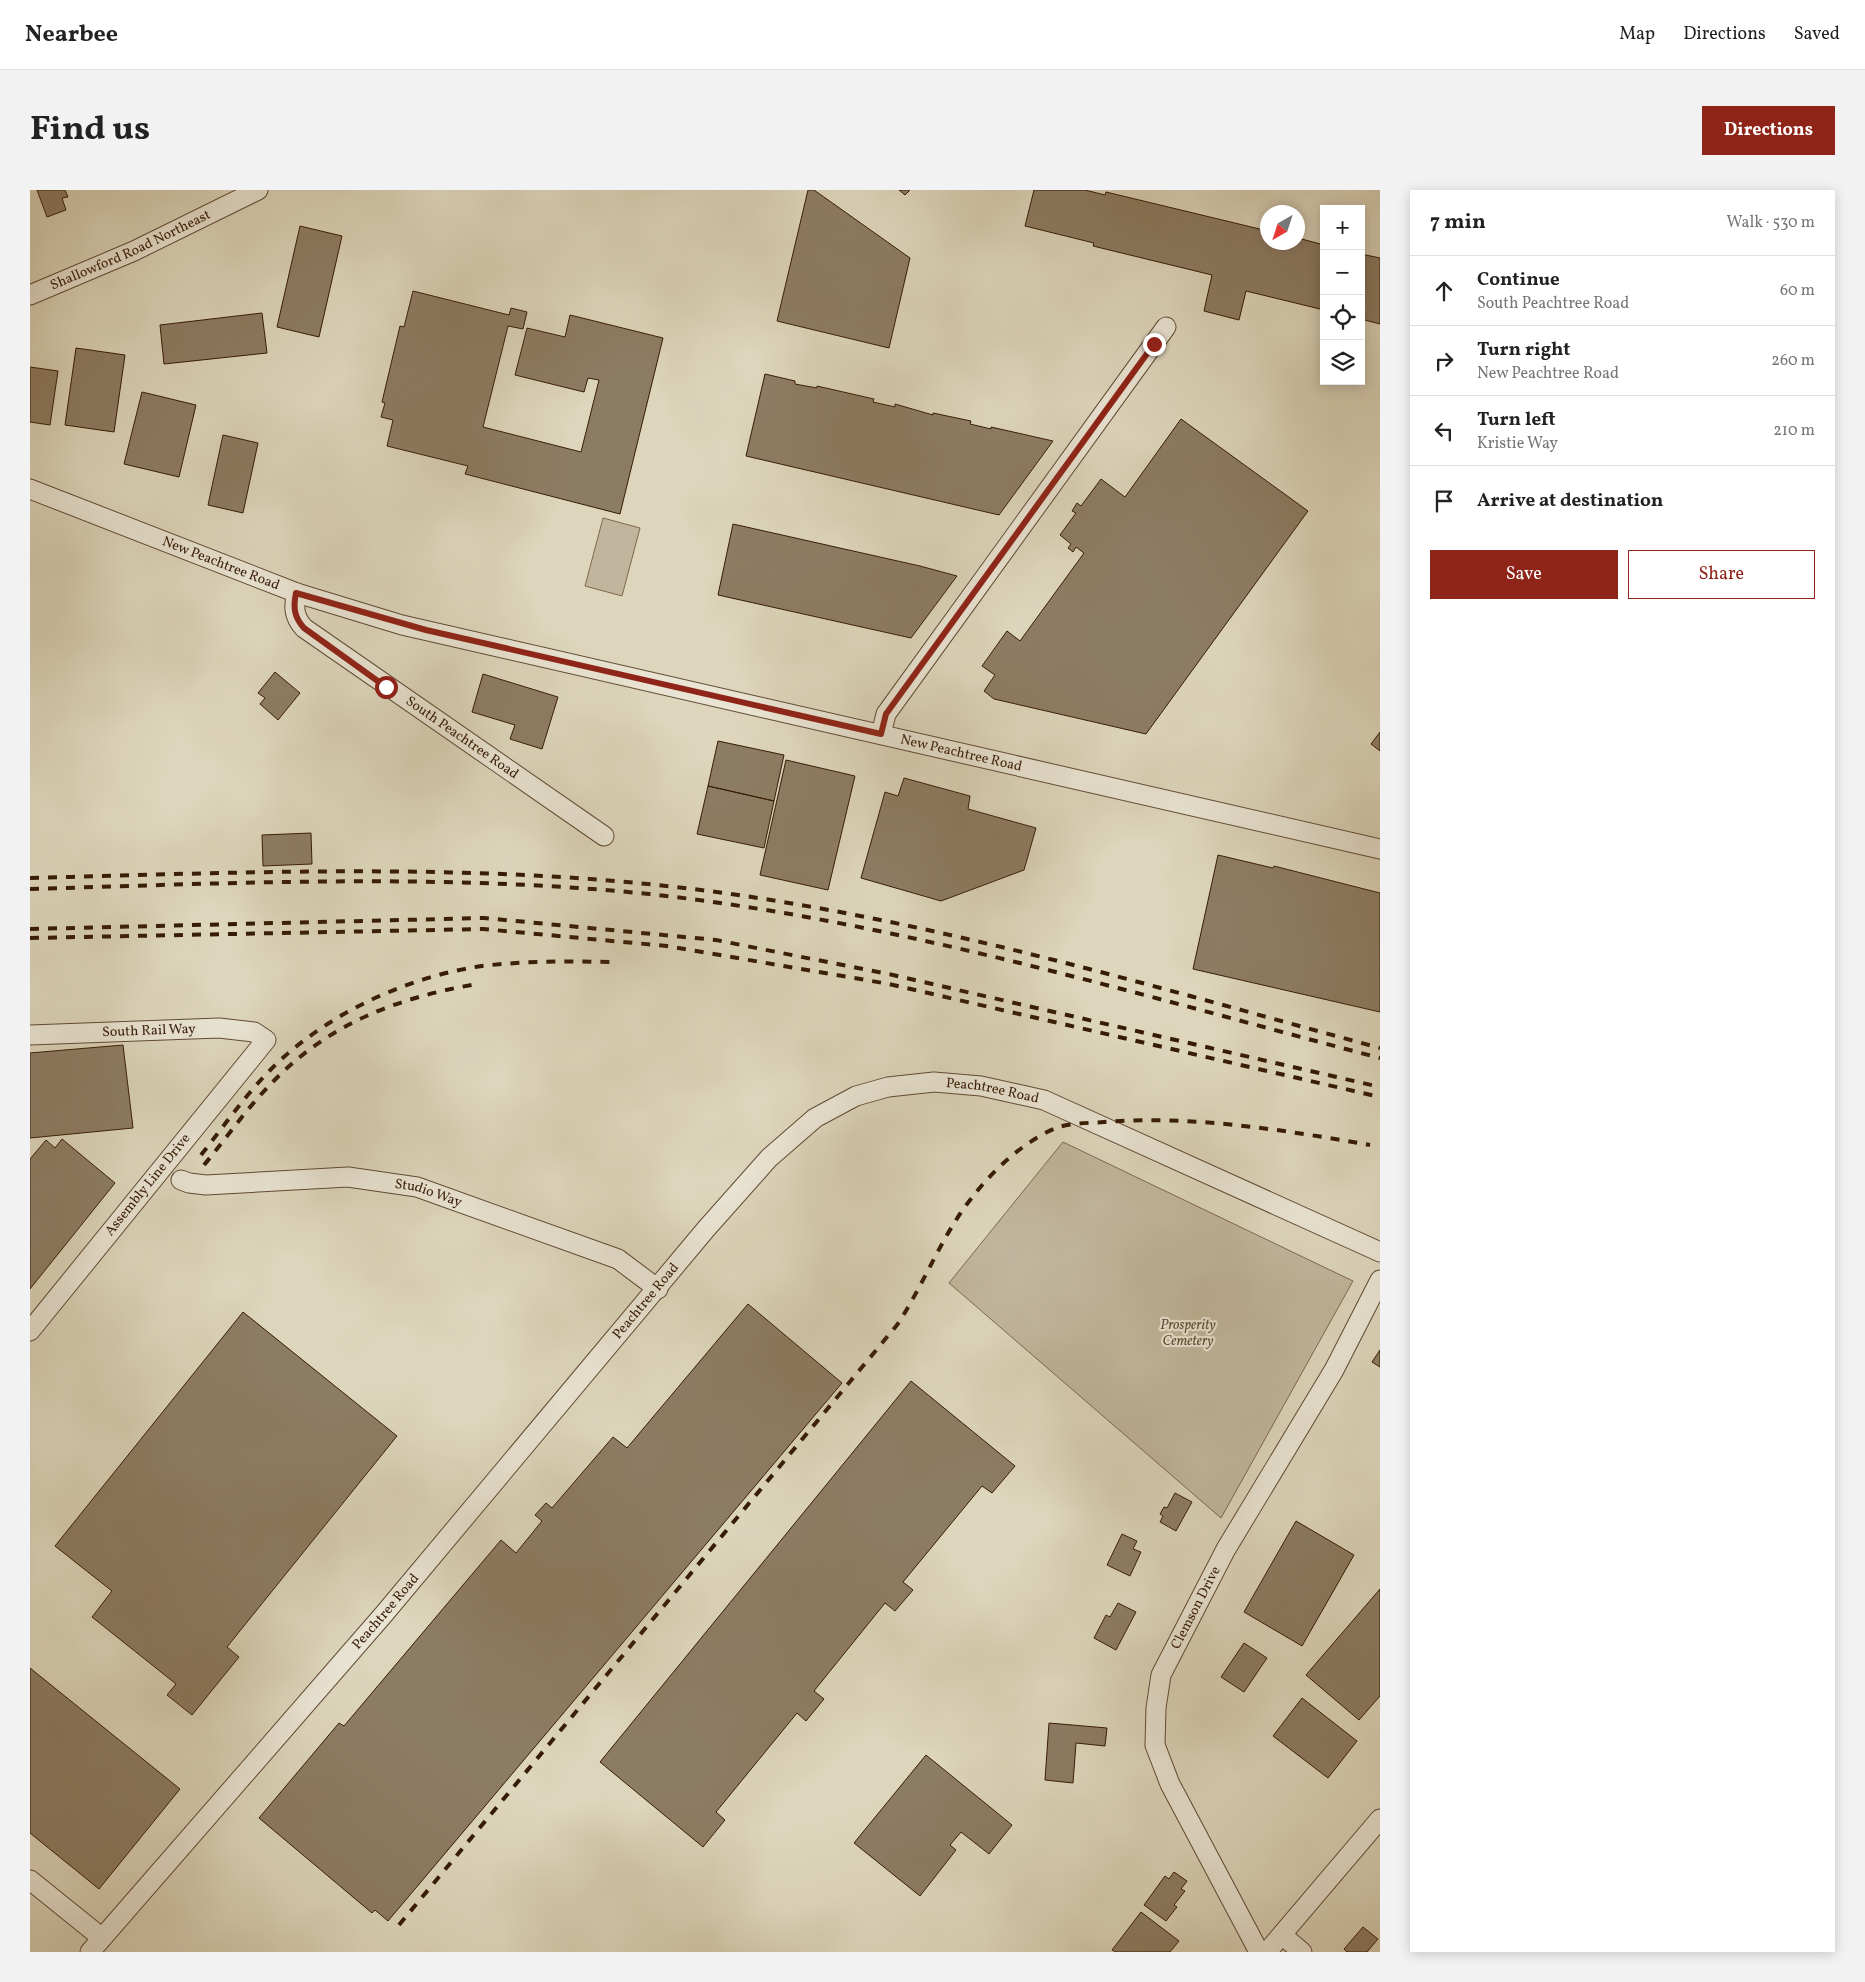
<!DOCTYPE html>
<html lang="en">
<head>
<meta charset="utf-8">
<style>
	body { margin:0; font-family:Vollkorn,serif; background:#f2f2f2; color:#222 }
	.controls { position:absolute; right:15px; top:15px; display:grid; overflow:hidden; border-radius:0px; box-shadow:0 2px 12px #0003 }
	.controls button { width:45px; height:45px; display:grid; place-items:center; padding:0; border:0; border-bottom:1px solid #e0e0e0; background:#fff; color:#222; font:25px sans-serif }
	.compass { position:absolute; left:1230px; top:15px; width:45px; height:45px; border-radius:50%; background:#fff; box-shadow:0 2px 12px #0003; rotate:219deg }
	.stop { position:absolute; width:15px; height:15px; margin:-11px; border:4px solid #8f2418; border-radius:50%; background:#fff }
	.stop.end { background:#8f2418; border-color:#fff; box-shadow:0 1px 5px #0008 }
	.list { margin:0; padding:0; list-style:none }
	h2 { display:flex; justify-content:space-between; align-items:center; height:65px; margin:0; padding:0 20px; font-size:21px }
	h2 small { font-size:16px; font-weight:400; color:#767676 }
	.list li { display:grid; grid-template-columns:32px 1fr auto; gap:15px; align-items:center; box-sizing:border-box; height:70px; padding:0 20px; border-top:1px solid #e0e0e0 }
	.list b { display:block; font-size:19px; white-space:nowrap }
	.list p { margin:0; font-size:16px; white-space:nowrap; color:#767676 }
	.list em { font-size:16px; font-style:normal; color:#767676 }
	.actions { display:flex; gap:10px; padding:15px 20px }
	.actions a { flex:1; padding:11px 0; border:1px solid #8f2418; border-radius:0px; text-align:center; font-size:18px; color:#8f2418 }
	.actions .main { background:#8f2418; color:#fff }
	.icon { flex:none; width:28px; height:28px; fill:none; stroke:currentColor; stroke-width:2; stroke-linecap:round; stroke-linejoin:round }
	.map { position:relative; flex:none; width:1350px; height:1762px; overflow:hidden; border-radius:0px }
	header { display:flex; align-items:center; gap:30px; box-sizing:border-box; height:70px; padding:0 25px; background:#fff; border-bottom:1px solid #e0e0e0 }
	header strong { font-size:24px }
	nav { display:flex; gap:28px; margin-inline-start:auto; font-size:18px }
	.intro { display:flex; align-items:center; justify-content:space-between; box-sizing:border-box; height:120px; padding:0 30px }
	h1 { margin:0; font-size:35px }
	.button { padding:12px 22px; border-radius:0px; background:#8f2418; color:#fff; font-size:18px; font-weight:700 }
	main { display:flex; gap:30px; padding:0 30px }
	aside { flex:1; background:#fff; border-radius:0px; box-shadow:0 2px 12px #0003 }
	.map>svg:first-child { display:block }
	.green { fill:#c1b69d; stroke:#7c6851 }
	.building { fill:#8d7c64; stroke:#361b05 }
	.lines { fill:none; stroke-linecap:round; stroke-linejoin:round }
	.minor-casing { stroke:#604a33; stroke-width:21 }
	.minor { stroke:#e9e4d3; stroke-width:19 }
	.rail { stroke:#361b05; stroke-width:4; stroke-dasharray:9 9; stroke-linecap:butt }
	.route { stroke:#8f2418; stroke-width:6 }
	.labels { text-anchor:middle; dominant-baseline:central; stroke-width:4.5; stroke-linejoin:round; paint-order:stroke }
	.street-label { font-size:14px; fill:#361b05; stroke:#e9e4d3 }
	.park-label { font-size:14px; font-style:italic; fill:#604a33; stroke:#e9e4d3 }
</style>
</head>
<body>
<header>
<strong>Nearbee</strong>
<nav><a>Map</a><a>Directions</a><a>Saved</a></nav>
</header>
<div class="intro"><h1>Find us</h1><a class="button">Directions</a></div>
<main>
<div class="map">
<svg width="1350" height="1762" viewBox="0 0 1350 1762">
	<rect width="100%" height="100%" fill="#ddd6bc"/>
	<filter id="stains"><feTurbulence type="fractalNoise" baseFrequency=".004" numOctaves="4"/><feColorMatrix values="0 0 0 0 .2 0 0 0 0 .09 0 0 0 0 .02 0 0 0 .5 -.17"/></filter>
	<radialGradient id="worn" r=".72"><stop offset=".6" stop-color="#630" stop-opacity="0"/><stop offset="1" stop-color="#630" stop-opacity=".3"/></radialGradient>
	<!-- green -->
	<path class="green" d="M 573,328 L 610,338 L 592,406 L 555,396 Z
		M 1033,952 L 1323,1091 L 1191,1328 L 919,1093 Z"/>
	<!-- building -->
	<path class="building" d="M 7,0 L 35,0 L 38,7 L 32,8 L 36,20 L 17,27 Z
		M 778,0 L 784,0 L 880,68 L 859,158 L 747,131 Z
		M 869,0 L 880,0 L 875,5 Z
		M 1004,0 L 1055,0 L 1075,5 L 1076,2 L 1238,41 L 1238,52 L 1268,52 L 1268,48 L 1294,55 L 1294,120 L 1216,101 L 1209,130 L 1174,121 L 1182,85 L 1063,56 L 1064,53 L 995,36 Z
		M 270,36 L 312,46 L 289,147 L 247,137 Z
		M 1331,64 L 1350,68 L 1350,134 L 1331,129 Z
		M 383,101 L 479,125 L 481,118 L 497,122 L 493,139 L 478,136 L 453,237 L 551,262 L 569,190 L 558,188 L 554,202 L 485,185 L 497,138 L 535,147 L 540,125 L 633,148 L 590,324 L 435,284 L 438,276 L 357,256 L 363,230 L 351,227 L 355,213 L 352,212 L 370,136 L 374,137 Z
		M 232,123 L 237,163 L 134,174 L 130,135 Z
		M 46,158 L 95,165 L 84,242 L 35,235 Z
		M 0,177 L 28,181 L 20,235 L 0,232 Z
		M 735,184 L 765,191 L 765,194 L 787,198 L 787,196 L 844,209 L 843,212 L 865,217 L 865,214 L 903,225 L 903,223 L 941,231 L 940,234 L 961,239 L 961,237 L 1023,251 L 969,325 L 716,266 Z
		M 112,202 L 166,215 L 149,287 L 94,274 Z
		M 1151,229 L 1278,321 L 1116,544 L 964,509 L 954,501 L 965,485 L 952,476 L 977,441 L 990,451 L 1054,363 L 1046,357 L 1043,362 L 1038,358 L 1041,354 L 1030,345 L 1046,323 L 1042,321 L 1047,313 L 1051,316 L 1071,289 L 1095,307 Z
		M 193,245 L 228,253 L 213,323 L 178,315 Z
		M 703,334 L 890,376 L 927,386 L 881,448 L 688,405 Z
		M 245,482 L 270,503 L 248,530 L 230,514 L 235,508 L 228,503 Z
		M 453,484 L 528,507 L 512,559 L 480,549 L 485,535 L 442,522 Z
		M 1350,542 L 1350,561 L 1341,554 Z
		M 688,551 L 754,565 L 744,611 L 678,596 Z
		M 756,570 L 825,586 L 798,700 L 730,685 Z
		M 874,588 L 940,606 L 938,619 L 1006,638 L 994,680 L 911,711 L 831,688 L 855,602 L 868,606 Z
		M 678,596 L 744,611 L 734,658 L 667,644 Z
		M 281,643 L 282,674 L 233,676 L 232,645 Z
		M 1188,665 L 1243,678 L 1244,676 L 1350,703 L 1350,822 L 1163,779 Z
		M 93,855 L 103,938 L 0,948 L 0,863 Z
		M 32,949 L 85,993 L 0,1099 L 0,969 L 16,950 L 25,958 Z
		M 718,1114 L 812,1193 L 358,1731 L 345,1720 L 342,1723 L 229,1628 L 309,1533 L 314,1536 L 471,1350 L 486,1363 L 512,1331 L 505,1325 L 516,1313 L 522,1318 L 583,1247 L 597,1258 Z
		M 213,1122 L 367,1246 L 197,1457 L 209,1467 L 162,1525 L 137,1505 L 146,1494 L 62,1427 L 82,1401 L 25,1356 Z
		M 1350,1160 L 1350,1177 L 1342,1172 Z
		M 881,1191 L 985,1276 L 962,1303 L 952,1296 L 873,1392 L 883,1400 L 865,1421 L 855,1413 L 784,1501 L 794,1509 L 776,1531 L 767,1523 L 686,1622 L 695,1630 L 673,1657 L 570,1572 Z
		M 1145,1303 L 1162,1312 L 1146,1341 L 1130,1332 L 1133,1326 L 1130,1324 L 1134,1317 L 1137,1318 Z
		M 1266,1331 L 1324,1365 L 1272,1456 L 1214,1422 Z
		M 1092,1344 L 1107,1351 L 1103,1359 L 1111,1362 L 1100,1386 L 1077,1375 Z
		M 1350,1399 L 1350,1506 L 1329,1530 L 1276,1485 Z
		M 1088,1413 L 1106,1422 L 1086,1460 L 1064,1448 L 1076,1425 L 1080,1427 Z
		M 1214,1453 L 1237,1468 L 1214,1502 L 1191,1487 Z
		M 0,1478 L 150,1599 L 69,1699 L 0,1643 Z
		M 1272,1508 L 1327,1551 L 1298,1588 L 1243,1546 Z
		M 1019,1533 L 1077,1538 L 1075,1556 L 1046,1553 L 1043,1593 L 1015,1590 Z
		M 896,1565 L 982,1635 L 959,1664 L 931,1642 L 920,1655 L 926,1660 L 890,1706 L 824,1653 Z
		M 1144,1682 L 1157,1691 L 1151,1699 L 1155,1701 L 1144,1715 L 1147,1717 L 1136,1731 L 1114,1715 L 1135,1686 L 1139,1689 Z
		M 1111,1722 L 1149,1751 L 1140,1762 L 1086,1762 L 1082,1760 Z
		M 1333,1737 L 1348,1749 L 1337,1762 L 1317,1762 L 1314,1759 Z"/>
	<g class="lines">
		<!-- minor casing -->
		<g class="minor-casing">
			<g id="minor">
				<path id="s1" d="M 0,105 L 104,61 L 228,0"/>
				<path id="s2" d="M 0,299 L 267,403 L 372,435 L 1350,659"/>
				<path id="s3" d="M 267,403 C 263,417 264,427 274,438 L 574,646"/>
				<path d="M 851,544 L 856,524 L 1136,137"/>
				<path id="s4" d="M 0,845 L 189,838 L 224,842 L 236,850 L 0,1141"/>
				<path id="s5" d="M 151,990 L 159,993 L 176,995 L 318,987 L 387,997 L 588,1069 L 628,1099"/>
				<path d="M 0,1690 L 72,1748"/>
				<path d="M 1252,1745 L 1272,1762"/>
				<path id="s6" d="M 60,1762 L 354,1424 L 676,1039 L 739,968 L 785,928 L 826,906 L 858,897 L 904,892 L 951,896 L 1014,910 L 1350,1062"/>
				<path id="s7" d="M 1229,1762 L 1140,1594 L 1125,1555 L 1126,1518 L 1131,1485 L 1196,1359 L 1304,1180 L 1350,1090"/>
				<path d="M 1237,1762 L 1350,1629"/>
			</g>
		</g>
		<!-- minor -->
		<use href="#minor" class="minor"/>
		<!-- rail -->
		<path class="rail" d="M 0,688 C 234,682 468,671 701,704 C 921,735 1135,800 1350,858
			M 0,699 C 206,693 413,683 619,704 C 868,731 1109,805 1350,868
			M 0,739 L 454,728 L 686,750 L 863,785 L 1350,897
			M 0,748 L 453,739 L 637,756 L 859,794 L 1350,907
			M 171,965 C 198,931 222,895 255,866 C 308,819 382,786 452,776 C 495,771 538,771 581,772
			M 174,975 C 195,950 214,922 237,898 C 295,835 365,808 447,794
			M 369,1735 L 867,1135 C 895,1093 912,1044 944,1005 C 964,979 998,948 1029,937 C 1042,933 1060,933 1074,932 C 1161,925 1254,940 1340,955"/>
	</g>
	<g class="lines">
		<!-- route -->
		<path class="route" d="M 356,497 L 274,438 C 264,427 263,417 266,403 L 396,440 L 851,544 L 856,524 L 1124,154"/>
	</g>
	<g class="labels">
		<!-- street labels -->
		<g class="street-label">
			<text stroke="none"><textPath href="#s1" startOffset="110">Shallowford Road Northeast</textPath></text>
			<text stroke="none"><textPath href="#s2" startOffset="205">New Peachtree Road</textPath></text>
			<text stroke="none"><textPath href="#s3" startOffset="230">South Peachtree Road</textPath></text>
			<text stroke="none"><textPath href="#s2" startOffset="970">New Peachtree Road</textPath></text>
			<text stroke="none"><textPath href="#s4" startOffset="119">South Rail Way</textPath></text>
			<text stroke="none"><textPath href="#s6" startOffset="1291">Peachtree Road</textPath></text>
			<text transform="translate(118 995) rotate(-51)">Assembly Line Drive</text>
			<text stroke="none"><textPath href="#s5" startOffset="250">Studio Way</textPath></text>
			<text stroke="none"><textPath href="#s6" startOffset="856">Peachtree Road</textPath></text>
			<text stroke="none"><textPath href="#s7" startOffset="378">Clemson Drive</textPath></text>
			<text stroke="none"><textPath href="#s6" startOffset="451">Peachtree Road</textPath></text>
		</g>
		<!-- park labels -->
		<g class="park-label">
			<text x="1158" y="1135">Prosperity<tspan x="1158" dy="16">Cemetery</tspan></text>
		</g>
	</g>
	<rect width="100%" height="100%" filter="url(#stains)"/>
	<rect width="100%" height="100%" fill="url(#worn)"/>
</svg>
<div class="controls">
<button>+</button>
<button>−</button>
<button><svg class="icon" aria-label="locate" viewBox="0 0 24 24"><circle cx="12" cy="12" r="6"/><path d="M12 2v4M12 18v4M2 12h4M18 12h4"/></svg></button>
<button><svg class="icon" aria-label="layers" viewBox="0 0 24 24"><path d="M12 4l9 5-9 5-9-5zM3 14l9 5 9-5"/></svg></button>
</div>
<svg class="compass" viewBox="-18 -18 36 36"><path d="M0-13l5 13h-10z" fill="#e53935"/><path d="M0 13l5-13h-10z" fill="#767676"/></svg>
<div class="stop" style="left:356px;top:497px"></div>
<div class="stop end" style="left:1124px;top:154px"></div>
</div>
<aside>
<h2>7 min<small>Walk · 530 m</small></h2>
<ul class="list">
<li><svg class="icon" aria-label="ahead" viewBox="0 0 24 24"><path d="M12 20V5M6 11l6-6 6 6"/></svg><div><b>Continue</b><p>South Peachtree Road</p></div><em>60 m</em></li>
<li><svg class="icon" aria-label="right" viewBox="0 0 24 24"><path d="M7 20v-9h11M14 6l5 5-5 5"/></svg><div><b>Turn right</b><p>New Peachtree Road</p></div><em>260 m</em></li>
<li><svg class="icon" aria-label="left" viewBox="0 0 24 24"><path d="M17 20v-9H6M10 6l-5 5 5 5"/></svg><div><b>Turn left</b><p>Kristie Way</p></div><em>210 m</em></li>
<li><svg class="icon" aria-label="arrive" viewBox="0 0 24 24"><path d="M6 21V4h12l-3 4 3 4H6"/></svg><div><b>Arrive at destination</b></div></li>
</ul>
<div class="actions"><a class="main">Save</a><a>Share</a></div>
</aside>
</main>
</body>
</html>
